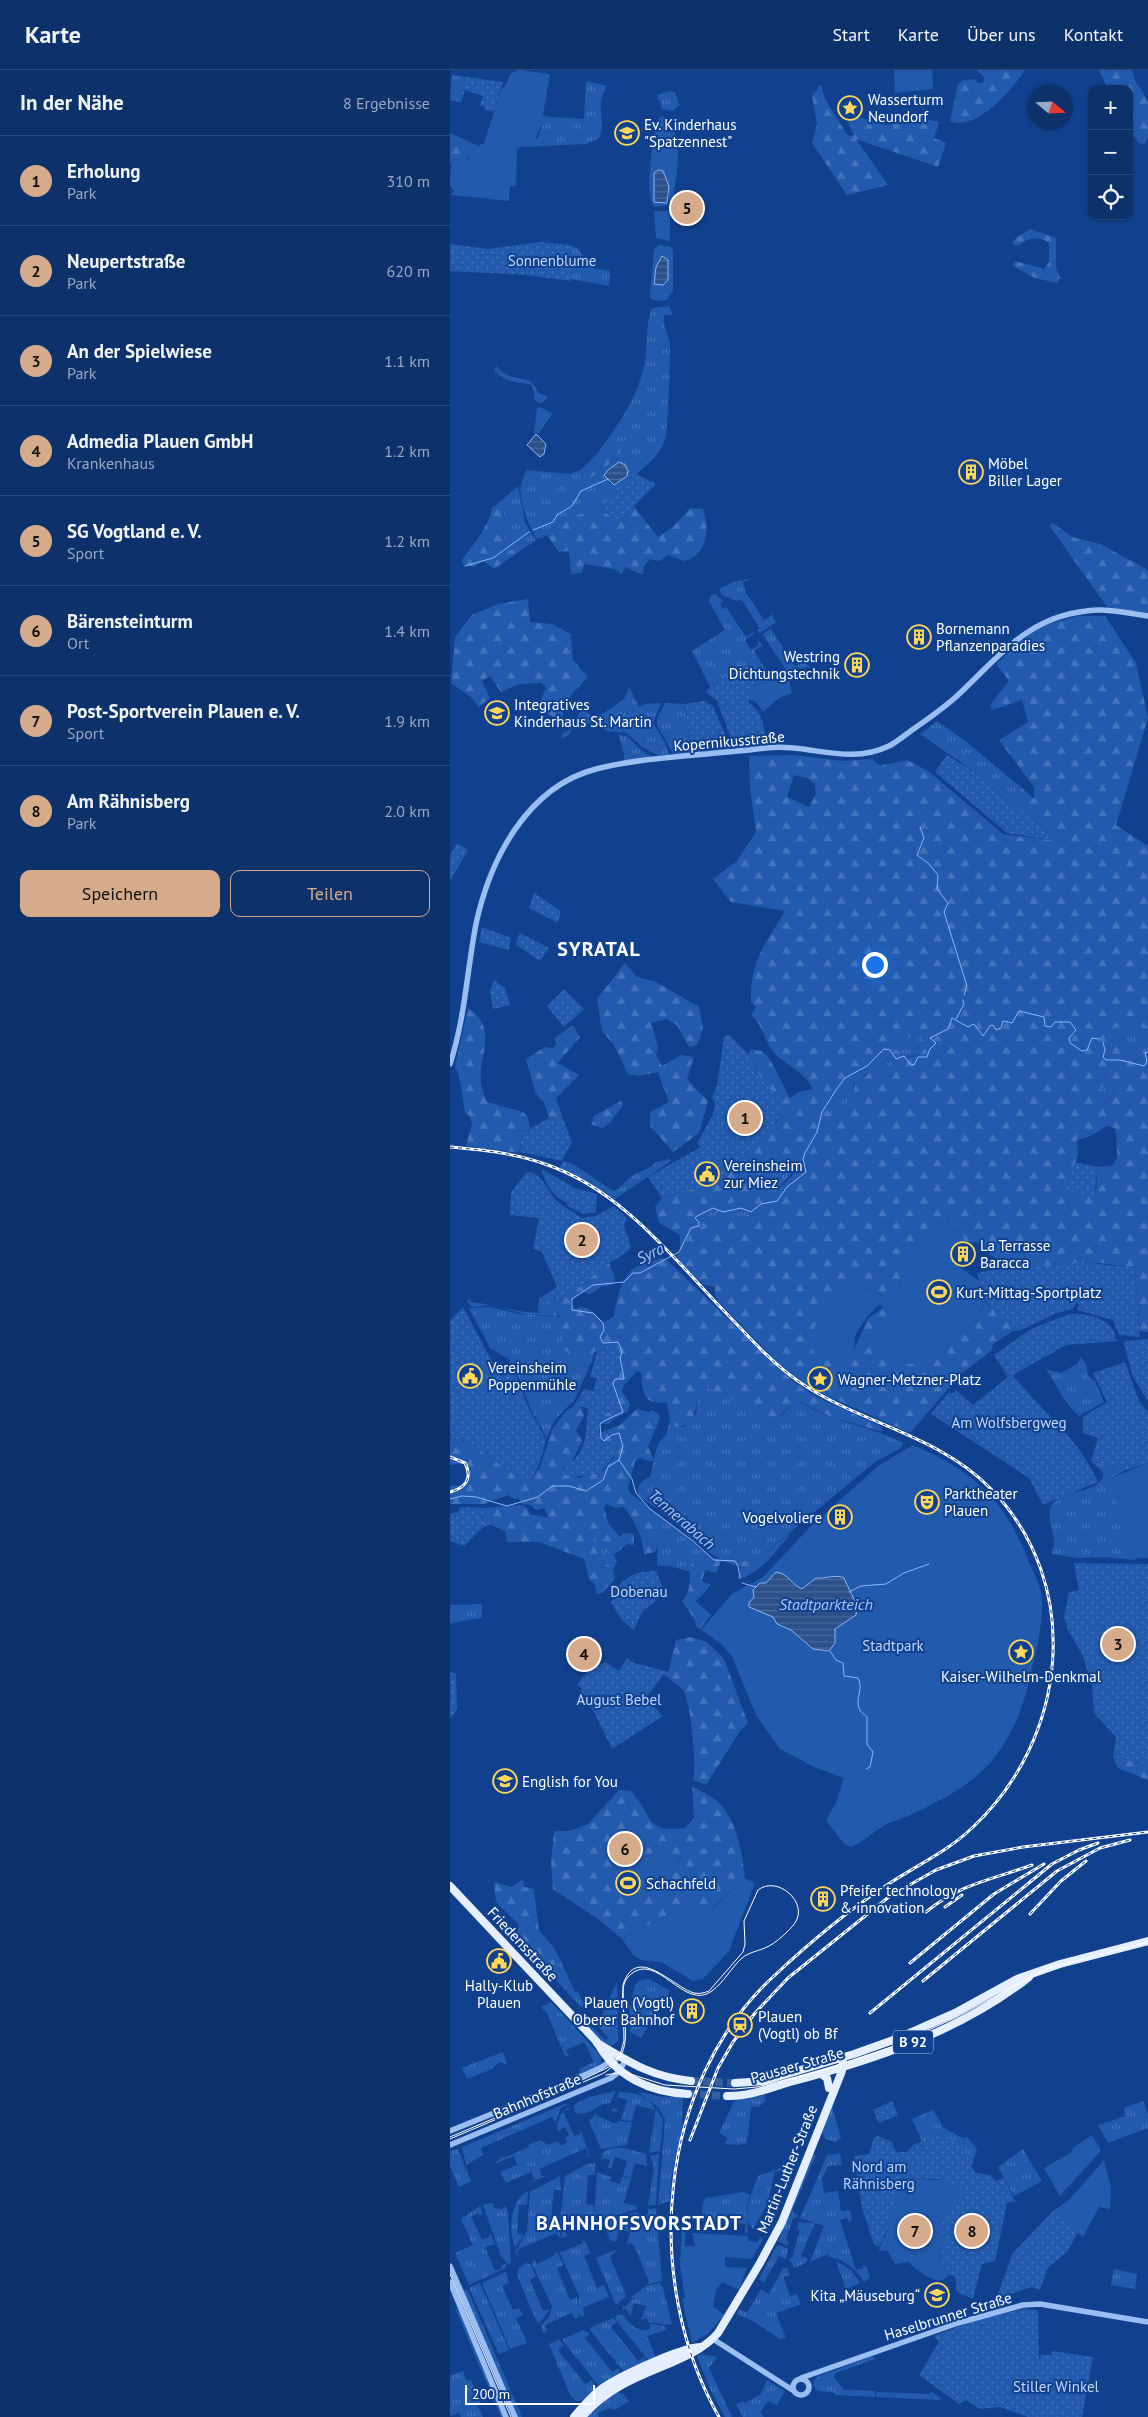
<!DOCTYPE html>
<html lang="de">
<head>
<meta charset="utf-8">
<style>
	body { margin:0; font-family:"PT Sans",sans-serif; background:#163970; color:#f1f3f6 }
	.controls { position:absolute; right:15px; top:15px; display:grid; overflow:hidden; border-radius:10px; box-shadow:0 1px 4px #0004 }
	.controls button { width:45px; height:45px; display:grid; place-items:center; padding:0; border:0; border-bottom:1px solid #2d4c7e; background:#0d316a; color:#f1f3f6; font:25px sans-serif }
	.compass { position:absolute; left:578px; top:15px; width:45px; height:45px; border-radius:50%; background:#0d316a; box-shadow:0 1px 4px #0004; rotate:109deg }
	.scale { position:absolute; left:15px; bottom:12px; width:130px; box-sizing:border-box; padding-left:5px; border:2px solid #fff; border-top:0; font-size:14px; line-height:18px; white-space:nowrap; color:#fff; -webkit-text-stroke:4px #11418e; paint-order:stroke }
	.you { position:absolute; left:424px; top:894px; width:18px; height:18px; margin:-12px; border:4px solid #fff; border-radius:50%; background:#1a73e8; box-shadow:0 0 0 8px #1a73e833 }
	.badge { display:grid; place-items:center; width:32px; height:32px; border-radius:50%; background:#d6ab8b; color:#111; font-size:16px; font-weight:700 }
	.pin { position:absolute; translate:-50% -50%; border:2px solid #fff; box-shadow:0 1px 5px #0006 }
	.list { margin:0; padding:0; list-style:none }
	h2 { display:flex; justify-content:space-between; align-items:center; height:65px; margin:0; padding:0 20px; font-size:21px }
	h2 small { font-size:16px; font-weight:400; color:#9aa9c1 }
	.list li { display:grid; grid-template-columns:32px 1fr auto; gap:15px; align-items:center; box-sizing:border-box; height:90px; padding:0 20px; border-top:1px solid #2d4c7e }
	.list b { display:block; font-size:19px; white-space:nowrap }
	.list p { margin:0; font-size:16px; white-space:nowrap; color:#9aa9c1 }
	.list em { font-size:16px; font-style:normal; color:#9aa9c1 }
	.actions { display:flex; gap:10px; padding:15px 20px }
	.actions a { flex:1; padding:11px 0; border:1px solid #d6ab8b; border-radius:10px; text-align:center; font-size:18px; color:#d6ab8b }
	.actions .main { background:#d6ab8b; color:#111 }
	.icon { flex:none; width:28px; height:28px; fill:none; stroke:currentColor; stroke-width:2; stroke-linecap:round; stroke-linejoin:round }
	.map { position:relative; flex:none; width:698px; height:2347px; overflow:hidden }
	header { display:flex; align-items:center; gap:30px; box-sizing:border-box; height:70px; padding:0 25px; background:#0d316a; border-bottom:1px solid #2d4c7e }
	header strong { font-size:24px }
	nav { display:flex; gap:28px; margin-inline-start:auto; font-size:18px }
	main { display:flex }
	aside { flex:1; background:#0d316a }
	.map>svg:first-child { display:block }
	.grass { fill:url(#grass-tufts); fill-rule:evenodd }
	.forest { fill:url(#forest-firs); fill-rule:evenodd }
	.park { fill:#225aae }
	.garden { fill:url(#garden-dots) }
	.water { fill:url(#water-rules); stroke:#8bb7f6 }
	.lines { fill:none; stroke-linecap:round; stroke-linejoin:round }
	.stream { stroke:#8bb7f6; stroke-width:1 }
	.major-tunnel { stroke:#355e9f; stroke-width:8; stroke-dasharray:8 4; stroke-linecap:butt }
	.minor { stroke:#9abdf2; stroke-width:5.5 }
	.major { stroke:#e5eeff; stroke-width:8 }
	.tram { stroke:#fff; stroke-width:1 }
	.rail-casing { stroke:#fff; stroke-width:3 }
	.rail { stroke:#11418e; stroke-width:1; stroke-dasharray:4; stroke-linecap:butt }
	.labels { text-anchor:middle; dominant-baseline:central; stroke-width:4; stroke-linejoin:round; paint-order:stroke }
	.shield { fill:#11418e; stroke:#b8c6dd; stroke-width:1 }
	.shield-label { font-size:14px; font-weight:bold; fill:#fff }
	.poi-label { font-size:15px; fill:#fff; stroke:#11418e; text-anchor:start }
	.park-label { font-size:15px; fill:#c1d9fd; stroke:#11418e }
	.street-label { font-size:15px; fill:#fff; stroke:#11418e }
	.water-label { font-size:16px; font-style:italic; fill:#a6c8f9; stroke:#11418e }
	.district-label { font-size:20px; font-weight:bold; letter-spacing:1px; fill:#fff; stroke:#11418e }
</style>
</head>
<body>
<header>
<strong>Karte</strong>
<nav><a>Start</a><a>Karte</a><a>Über uns</a><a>Kontakt</a></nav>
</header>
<main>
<aside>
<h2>In der Nähe<small>8 Ergebnisse</small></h2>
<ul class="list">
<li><span class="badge">1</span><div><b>Erholung</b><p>Park</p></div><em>310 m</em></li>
<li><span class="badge">2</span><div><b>Neupertstraße</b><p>Park</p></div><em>620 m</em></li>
<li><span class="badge">3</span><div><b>An der Spielwiese</b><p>Park</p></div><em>1.1 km</em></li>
<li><span class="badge">4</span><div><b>Admedia Plauen GmbH</b><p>Krankenhaus</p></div><em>1.2 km</em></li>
<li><span class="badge">5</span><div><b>SG Vogtland e. V.</b><p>Sport</p></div><em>1.2 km</em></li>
<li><span class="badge">6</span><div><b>Bärensteinturm</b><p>Ort</p></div><em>1.4 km</em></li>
<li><span class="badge">7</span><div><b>Post-Sportverein Plauen e. V.</b><p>Sport</p></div><em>1.9 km</em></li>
<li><span class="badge">8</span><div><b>Am Rähnisberg</b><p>Park</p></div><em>2.0 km</em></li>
</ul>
<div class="actions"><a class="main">Speichern</a><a>Teilen</a></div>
</aside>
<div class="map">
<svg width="698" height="2347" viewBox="0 0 698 2347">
	<defs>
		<pattern id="grass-tufts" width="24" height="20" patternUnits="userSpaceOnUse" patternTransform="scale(1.25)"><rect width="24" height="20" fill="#225aae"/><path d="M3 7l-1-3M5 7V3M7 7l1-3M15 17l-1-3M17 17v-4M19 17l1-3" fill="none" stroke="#4373ba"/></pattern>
		<pattern id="forest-firs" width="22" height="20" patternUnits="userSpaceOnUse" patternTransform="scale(1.25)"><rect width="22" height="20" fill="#225aae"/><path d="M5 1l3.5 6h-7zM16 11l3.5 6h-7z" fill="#4373ba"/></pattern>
		<pattern id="garden-dots" width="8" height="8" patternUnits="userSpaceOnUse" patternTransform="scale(1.25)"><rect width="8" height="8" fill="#225aae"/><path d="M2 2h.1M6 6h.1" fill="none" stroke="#4373ba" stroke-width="1.8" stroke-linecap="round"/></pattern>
		<pattern id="water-rules" width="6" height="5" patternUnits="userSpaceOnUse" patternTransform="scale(1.25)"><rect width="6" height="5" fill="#2c5089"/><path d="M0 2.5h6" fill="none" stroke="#4c6a9b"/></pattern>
	</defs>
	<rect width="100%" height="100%" fill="#11418e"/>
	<!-- grass -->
	<path class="grass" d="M 2,5 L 16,7 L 9,32 L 0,30 Z
		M 136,11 L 157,16 C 143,38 158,51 149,68 L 136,74 L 70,77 L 88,68 L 93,52 L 100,47 L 134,49 Z
		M 219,21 L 225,22 L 229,35 L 223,41 L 212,39 L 210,30 L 208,30 L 207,25 Z
		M 120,175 L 128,179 L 143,198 L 160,201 L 159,216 L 121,209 Z
		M 219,236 L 223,245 L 214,245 C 212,256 219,264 220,274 C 220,290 219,363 214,373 C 208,388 191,399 180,410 C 171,419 161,433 150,439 C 134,447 106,447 97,465 L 87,469 C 79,456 68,431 71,415 C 72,409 75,405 76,400 L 119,404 L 131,400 L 132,408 L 141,408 L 167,388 L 158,378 L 147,384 C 168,355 188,328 195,292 C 198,275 195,255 202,238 ZM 167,393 L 177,398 L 177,406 L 160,414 L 158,409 L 158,400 Z
		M 46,296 C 63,317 80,299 88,323 L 97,326 L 96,329 L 91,333 L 85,331 L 84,320 L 80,314 C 65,312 54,312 44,300 Z
		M 87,337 L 93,338 L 102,344 L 89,363 L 84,363 Z
		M 68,416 L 75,452 L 86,470 L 70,481 L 67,478 L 56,482 L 52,481 L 55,472 L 53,465 L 55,447 L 46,435 Z
		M 303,508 L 293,512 L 295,521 L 314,550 L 322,545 L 326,552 L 310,563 L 307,560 L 310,558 L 291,529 L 287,531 L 272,525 L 269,519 L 283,512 Z
		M 266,524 L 273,531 L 270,534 L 273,539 L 276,537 L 296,567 L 304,562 L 305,563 L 295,570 L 301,580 L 309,575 L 307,571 L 310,572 L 313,578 L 311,576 L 304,581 L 323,611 L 305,616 L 297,594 L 260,617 L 242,581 L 275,560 L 259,531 L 261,525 Z
		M 328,554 L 321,559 L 345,596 L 354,593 L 361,597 L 337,601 L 312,564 Z
		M 179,617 L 189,637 L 195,634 L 211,633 L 203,653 L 215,673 L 219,684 L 211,687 L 192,677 L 177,663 L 158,661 L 142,654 L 126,652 L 118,666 L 111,668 L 112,664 L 119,660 L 132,639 L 143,647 L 154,643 L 174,629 Z
		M 215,633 L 234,634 L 242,682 L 281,678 L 280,680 L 224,685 L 207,655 L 207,649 Z
		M 487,651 L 514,670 L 572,718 L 562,735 L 528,704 L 470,664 Z
		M 168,664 L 178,667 L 191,680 L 202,687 L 174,691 L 174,683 Z
		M 682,955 L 698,959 L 698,977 L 695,978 L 689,989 L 683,991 L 670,985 L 674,974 L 669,970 L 652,967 L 664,957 Z
		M 476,960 L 479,962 L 474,968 L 478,976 C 468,989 453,989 443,978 L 436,989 L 441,990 L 443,996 L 430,1005 L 416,1003 L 411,1009 L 404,1012 L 402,1028 L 386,1043 L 380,1043 L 376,1037 L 381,1023 L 397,1008 L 420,997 L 429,989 L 436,977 Z
		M 650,987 C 653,999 658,1007 666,1016 L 659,1033 L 653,1032 L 648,1046 L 637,1056 L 641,1061 L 641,1066 L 636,1056 L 649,1033 L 650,1021 L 656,1009 L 653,998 L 646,988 Z
		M 352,1079 L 355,1079 L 355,1088 L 327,1120 L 319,1125 L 298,1130 L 296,1149 L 294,1153 L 262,1153 L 259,1159 L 250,1164 L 250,1171 L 247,1173 L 240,1168 C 250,1160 258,1158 258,1144 L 261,1140 L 267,1143 L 274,1136 L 306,1123 L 319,1111 L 327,1109 L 336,1102 Z
		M 220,1089 L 221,1091 L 165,1129 L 110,1098 L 113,1091 L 123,1094 L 163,1121 C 172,1119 174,1111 182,1106 C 189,1101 201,1099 206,1092 Z
		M 21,1227 L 20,1232 C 43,1234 64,1242 88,1243 L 89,1229 L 93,1233 L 99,1231 L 103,1233 L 104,1246 L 74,1244 L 42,1235 L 23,1237 L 17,1232 Z
		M 41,1237 L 69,1244 L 111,1247 L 108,1255 L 114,1262 L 124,1284 L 134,1288 L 135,1297 L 139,1298 L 125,1329 L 104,1351 L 97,1368 L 80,1338 L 69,1308 L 63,1301 L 55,1297 L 58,1296 L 60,1290 L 40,1278 L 19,1238 Z
		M 631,1287 L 636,1294 L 638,1306 L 645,1311 L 654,1332 L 629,1346 L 616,1332 L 596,1299 L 611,1303 L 627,1294 Z
		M 257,1317 L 332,1347 L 334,1342 L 348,1331 C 380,1352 419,1355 453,1373 L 451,1378 L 425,1392 L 309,1488 L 289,1492 C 281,1487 271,1491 263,1485 C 238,1467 216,1442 189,1427 C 185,1418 191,1410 200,1407 L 206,1380 L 210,1371 L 216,1365 L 220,1351 L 226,1357 L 234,1357 L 246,1344 L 249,1324 Z
		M 641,1391 L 676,1400 L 661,1408 L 680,1487 L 687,1488 L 685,1490 L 656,1487 L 628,1488 L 602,1484 C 602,1480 604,1477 604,1473 C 604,1460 595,1447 602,1435 C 612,1419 656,1423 653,1402 Z
		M 211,1446 L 264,1489 L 243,1492 L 242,1502 L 219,1496 L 207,1496 L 208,1457 Z
		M 144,1466 L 164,1485 L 167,1491 L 163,1500 L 162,1497 L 149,1497 L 149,1486 L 143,1472 Z
		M 32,1534 L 32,1548 L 1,1553 L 0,1555 L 0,1535 Z
		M 71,1873 L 82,1875 L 89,1891 L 102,1896 L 107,1895 L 110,1889 L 125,1922 L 128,1921 L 132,1931 L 136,1932 L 132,1938 Z
		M 199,1909 L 220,1921 L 191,1968 L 180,1962 L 179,1937 L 181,1934 L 185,1915 L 191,1910 Z
		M 167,1912 L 168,1971 L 162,1976 C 149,1974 137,1957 130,1946 L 156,1970 L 158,1968 L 147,1955 Z
		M 101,1932 L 151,1986 L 151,1995 L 124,2006 L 130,2002 L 129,1999 L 144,1992 L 134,1972 L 116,1980 L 119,1987 L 115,1986 L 97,1943 L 91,1937 Z
		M 53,1982 L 57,1994 L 49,1992 L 42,1999 L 17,2009 L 12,1998 Z
		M 166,2021 L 160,2033 C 148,2032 142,2047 125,2043 L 124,2035 L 139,2027 Z
		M 169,2022 C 182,2022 201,2026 205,2040 L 186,2035 L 182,2051 L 171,2050 L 177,2030 L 167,2027 L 163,2038 L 168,2040 L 167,2042 L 162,2041 Z
		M 188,2022 L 212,2027 L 233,2027 L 232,2060 L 221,2110 L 220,2131 L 208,2135 L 215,2049 L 208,2037 Z
		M 314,2025 L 316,2031 L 308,2037 L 301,2037 L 297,2073 L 289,2075 L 275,2074 L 278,2068 L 269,2063 L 284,2032 L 286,2029 Z
		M 383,2027 L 385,2031 L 382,2037 L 391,2068 L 386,2072 L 375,2069 L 371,2059 Z
		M 693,2031 L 698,2044 L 698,2058 L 658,2073 L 648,2055 L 675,2046 L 674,2038 Z
		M 115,2034 L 118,2035 L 111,2038 L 105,2053 L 102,2047 L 31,2078 L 33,2085 L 16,2095 L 12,2077 Z
		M 118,2038 L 120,2039 L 113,2042 L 124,2066 L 130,2064 L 131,2061 L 140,2086 L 135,2087 L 139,2085 L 136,2078 L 89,2099 L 92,2106 L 95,2106 L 80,2113 L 85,2109 L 81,2102 L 56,2113 L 50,2102 L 67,2095 L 64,2086 L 44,2094 L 53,2086 L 54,2088 L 79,2077 L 78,2075 L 90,2070 L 98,2075 L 108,2071 L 110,2076 L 117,2073 L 115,2068 L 119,2065 L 115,2057 L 108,2061 C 105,2054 111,2042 118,2038 Z
		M 206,2038 L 213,2050 L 210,2081 L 199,2083 Z
		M 483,2040 L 494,2058 L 513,2068 L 517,2067 L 527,2079 L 523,2092 L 518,2089 L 513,2078 L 463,2075 L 472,2071 L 462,2049 Z
		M 147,2043 L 144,2061 L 147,2046 L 167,2054 L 168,2051 L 182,2052 L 177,2075 L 151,2079 L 139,2051 Z
		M 174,2078 L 196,2084 L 197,2096 L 185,2093 L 181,2107 L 173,2106 L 177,2091 L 165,2087 L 161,2099 L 158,2098 L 160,2090 L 153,2088 L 151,2090 C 152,2077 163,2078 174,2078 Z
		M 8,2079 L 21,2111 L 9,2117 L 0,2096 L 0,2081 Z
		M 573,2079 L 592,2111 L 564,2126 L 548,2097 Z
		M 390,2083 L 392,2095 L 378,2096 L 372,2109 L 374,2123 L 388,2121 L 391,2141 L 400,2140 L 402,2151 L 399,2152 L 397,2148 L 390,2150 L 406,2200 L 413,2198 L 413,2195 L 417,2197 L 420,2208 L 414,2212 C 407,2200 395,2189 379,2187 L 378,2184 L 360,2192 L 374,2156 L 350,2148 L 376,2088 L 377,2085 Z
		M 209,2084 L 206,2135 L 198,2136 L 204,2098 L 200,2086 Z
		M 362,2085 L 366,2085 L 342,2141 L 348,2145 L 346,2148 L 343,2148 L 336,2170 L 339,2172 L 337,2176 L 328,2171 Z
		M 145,2093 L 145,2105 L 138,2105 L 136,2134 L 143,2135 L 147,2145 L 115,2159 L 117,2166 L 112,2168 L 110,2153 L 115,2106 L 137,2094 Z
		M 333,2097 L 333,2102 L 325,2101 L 317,2135 L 303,2159 C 290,2148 303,2120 308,2106 Z
		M 147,2102 L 161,2107 L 160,2111 L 170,2114 L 172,2107 L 181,2108 L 174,2133 L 186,2136 L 187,2139 L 150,2150 L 145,2138 Z
		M 110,2106 L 111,2120 L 104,2120 L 101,2149 L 108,2150 L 111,2169 L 106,2163 L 67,2180 L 68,2187 L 66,2181 L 77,2161 L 80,2122 Z
		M 78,2121 L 77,2135 L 69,2135 L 67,2164 L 74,2165 L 65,2177 C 58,2161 60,2130 78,2121 Z
		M 293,2122 L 300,2125 L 297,2138 L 298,2163 L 295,2163 L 295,2154 L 251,2151 L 253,2132 L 256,2128 Z
		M 40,2133 L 44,2134 L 44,2138 L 52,2139 L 55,2136 L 58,2141 L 61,2192 L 59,2195 L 51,2186 L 33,2135 Z
		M 30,2136 L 33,2144 L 30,2145 L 28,2143 L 21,2146 L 32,2170 L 39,2167 L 40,2163 L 45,2174 L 35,2177 L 45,2201 L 52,2198 L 51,2196 L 55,2194 L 56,2198 L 19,2215 L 5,2183 L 23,2175 L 11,2149 Z
		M 206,2138 L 212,2211 L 196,2215 L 199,2212 L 184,2175 L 180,2173 L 177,2174 L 180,2162 L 169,2159 L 166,2172 L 160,2170 L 153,2152 L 170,2145 L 188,2142 L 191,2147 L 198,2144 L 198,2139 Z
		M 349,2152 L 365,2153 L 351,2186 L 358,2189 L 354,2194 L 344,2198 L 339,2188 L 342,2188 L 350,2160 L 347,2158 Z
		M 132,2170 L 136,2172 L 140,2183 L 134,2186 L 147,2218 L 154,2215 L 159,2227 L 132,2238 L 135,2245 L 131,2247 L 128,2241 L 129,2226 L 109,2181 L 112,2182 L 133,2173 Z
		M 329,2175 L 338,2179 L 336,2189 L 329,2186 L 314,2213 L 309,2209 L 326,2177 Z
		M 168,2179 L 160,2187 L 176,2226 L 166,2235 L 146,2188 Z
		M 104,2182 L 108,2183 L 113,2195 L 107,2198 L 120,2230 L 127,2227 L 129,2247 L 125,2249 L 121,2243 L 95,2255 L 97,2261 L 93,2263 L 91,2256 L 100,2245 L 102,2236 L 82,2194 L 84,2190 L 87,2194 L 105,2185 Z
		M 386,2191 L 401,2200 L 410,2213 L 396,2219 Z
		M 76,2193 L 81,2195 L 86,2206 L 80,2210 L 93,2241 L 100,2239 L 89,2254 L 84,2246 L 67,2205 L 69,2198 Z
		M 333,2198 L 337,2198 L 340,2205 L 333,2207 L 340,2226 L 347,2224 L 351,2234 L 326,2243 L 336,2268 L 330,2269 L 303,2251 L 287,2244 L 289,2239 L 295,2242 L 298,2241 L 311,2219 L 319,2224 Z
		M 664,2199 L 687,2204 L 685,2219 L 661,2215 Z
		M 56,2202 L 59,2213 L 52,2216 L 63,2240 L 69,2238 L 73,2245 L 66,2248 L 77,2273 L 60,2279 L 32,2213 Z
		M 30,2213 L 59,2280 L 49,2284 L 19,2218 Z
		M 210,2213 L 213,2218 L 222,2254 C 214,2256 207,2252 198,2253 L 197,2248 L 191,2250 L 189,2255 L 196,2236 L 184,2233 L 180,2247 L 176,2238 L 173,2240 L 173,2235 L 175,2237 L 183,2229 L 181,2227 L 196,2216 Z
		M 15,2219 L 18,2221 L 72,2347 L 67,2347 L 14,2222 Z
		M 5,2238 L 10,2241 L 54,2347 L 51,2347 Z
		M 168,2245 L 173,2245 C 181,2255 187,2263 200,2259 L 200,2254 L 215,2256 L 216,2260 L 197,2266 L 206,2288 L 198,2290 L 166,2250 L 165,2247 Z
		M 163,2248 L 167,2252 L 161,2257 L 188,2291 L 194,2287 L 197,2292 L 174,2302 L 140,2260 L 141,2257 Z
		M 133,2260 L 140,2264 L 135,2268 L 162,2302 L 168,2298 L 171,2304 L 148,2315 L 113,2271 L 113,2269 Z
		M 109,2270 L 114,2275 L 108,2280 L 135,2314 L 142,2310 L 147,2318 L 133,2330 L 126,2331 L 120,2325 L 99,2274 Z
		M 251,2284 L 267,2287 L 259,2298 L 282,2347 L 275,2347 L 260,2319 L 247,2286 Z
		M 423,2286 L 425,2289 L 386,2303 L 384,2307 L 394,2320 L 425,2321 L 425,2327 L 386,2325 L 382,2322 L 367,2321 L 363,2315 L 364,2311 L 367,2307 Z
		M 13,2301 L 17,2311 L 21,2310 L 31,2332 L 27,2334 L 33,2347 L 11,2347 L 9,2343 L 0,2346 L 0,2306 Z
		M 317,2310 L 335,2321 L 327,2335 L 318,2331 L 310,2342 L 314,2347 L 293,2347 L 286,2334 L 293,2331 L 295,2333 L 311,2324 Z
		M 480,2321 L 491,2328 L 490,2330 L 426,2327 L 426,2322 L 480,2324 Z
		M 166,2322 L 173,2324 L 179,2331 L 165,2340 L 159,2338 L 148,2343 L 149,2347 L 137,2347 L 150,2333 Z"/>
	<!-- forest -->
	<path class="forest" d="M 527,0 L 575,0 C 562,19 527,62 500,51 L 508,14 L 513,10 L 524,9 L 528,13 L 533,13 L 534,7 Z
		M 649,0 L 682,0 L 686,13 L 692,20 L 698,32 L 698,68 L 694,74 L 688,73 L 685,67 L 679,66 L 679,19 L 658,19 Z
		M 371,14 L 375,29 L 398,66 L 404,65 L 398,53 L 400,48 L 407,47 L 437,55 L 466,47 L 489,52 L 484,68 L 496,73 L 488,97 L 406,69 L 438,115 L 397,125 L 362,73 L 367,54 L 362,26 Z
		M 0,63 L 28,76 C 21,89 16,89 3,91 L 0,97 Z
		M 580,159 L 606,168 L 606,198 L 610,208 L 607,213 L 585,208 L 563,196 L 565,191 L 594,199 L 599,192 L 599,173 C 587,165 578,168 568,176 L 562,174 L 566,168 Z
		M 162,375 L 171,377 L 169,386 L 141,408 L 132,408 L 131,400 L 147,384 Z
		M 46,435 L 55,446 L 53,465 L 55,472 L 52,481 L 56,482 L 67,478 L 70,481 L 44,499 L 33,491 L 24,497 L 13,494 L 12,490 L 31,464 L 40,447 L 42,437 Z
		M 185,438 L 208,467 L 224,456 L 240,438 L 253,439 C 258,454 259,472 247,484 C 244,488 237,490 233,491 L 219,485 L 209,491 L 201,489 L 194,495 L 193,505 L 175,497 L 172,504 L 164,499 L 134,494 L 132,503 L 121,504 L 119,481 L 109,482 L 97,465 C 105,449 134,443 149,439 L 169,451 Z
		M 603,453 L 622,467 L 650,474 L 698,500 L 698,546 L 660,541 L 599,455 Z
		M 78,529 L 80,552 L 102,554 L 121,564 L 123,590 L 138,607 L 121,625 L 110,651 L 88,638 L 96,617 L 91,613 L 69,614 L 51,622 L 40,606 L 32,611 L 40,628 L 29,637 L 21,627 L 1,613 L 5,567 L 22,545 L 48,534 Z
		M 628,546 L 655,546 L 686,593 L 698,648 L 666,755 L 698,776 L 698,959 C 682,956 665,951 654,967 L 669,970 L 675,974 L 671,985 L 683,991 L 689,989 L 695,978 L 698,977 L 698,1262 L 690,1261 L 685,1198 C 668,1196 648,1191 631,1193 C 594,1196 555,1208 529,1173 L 515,1171 L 498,1149 L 449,1186 L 455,1193 L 453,1207 L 449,1210 L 451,1219 L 439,1227 L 424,1223 L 418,1218 L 364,1258 L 404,1280 L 418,1248 L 433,1238 L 437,1243 C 426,1262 425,1277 443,1291 L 530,1242 L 535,1231 L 540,1237 L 564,1250 L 571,1260 L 563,1261 L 543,1274 L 542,1280 L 510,1305 L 460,1363 L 380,1327 L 354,1313 L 328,1293 L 270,1233 L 265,1226 L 265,1217 L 254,1215 L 230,1192 L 227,1186 L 230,1182 L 230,1165 L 209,1153 L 205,1137 L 212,1128 L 266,1111 L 327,1052 L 334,1037 L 311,1008 L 298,984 L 301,979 C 304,980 310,980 313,982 C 322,988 334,1018 340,1028 L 349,1022 L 363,1019 C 355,1003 339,996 326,985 C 314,974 314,955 301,945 L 306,937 L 301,933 C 299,892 315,875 335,841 L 281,832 L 263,809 L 287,791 L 306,762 L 300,717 L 299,686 L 344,685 L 392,691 L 422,689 L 430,696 L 457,690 L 478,701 L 553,764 L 601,770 L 602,763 L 562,735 L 572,718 L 584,729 L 584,717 L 549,670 L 578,652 L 572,630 L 543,640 L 540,635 L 559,611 L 546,594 L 585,558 ZM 344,705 L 357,708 L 365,714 L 366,724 L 359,737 L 337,727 ZM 476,960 L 478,962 L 474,967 L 477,976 C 460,999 451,978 439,978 L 433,986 L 436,989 L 441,990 L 443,996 L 430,1004 L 421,1001 L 411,1009 L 406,1009 L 402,1028 L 397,1033 L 390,1034 L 386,1043 L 380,1043 L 376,1037 L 381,1023 L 397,1008 L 420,997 L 429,989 L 437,977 ZM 654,1000 L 657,1008 L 666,1017 L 659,1033 L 649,1033 L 650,1021 L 656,1012 ZM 657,1056 L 665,1058 C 667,1068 667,1078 667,1088 L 662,1096 L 648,1097 L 646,1120 L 617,1119 L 628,1084 L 627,1070 L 641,1066 L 637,1057 L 642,1065 ZM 352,1080 L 355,1080 L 355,1088 C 340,1112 325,1125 298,1130 L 296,1149 L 294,1153 C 284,1154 270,1147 262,1153 C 258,1157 256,1161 250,1164 L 250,1171 L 247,1173 L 241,1168 L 257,1157 L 258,1144 L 261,1141 L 267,1143 L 274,1136 L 306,1123 L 319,1111 L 327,1109 L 336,1102 Z
		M 175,893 L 187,907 L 206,912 L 249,937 L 253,959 L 247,975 L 239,977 L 227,955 L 216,949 L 201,953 L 208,976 L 206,985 L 212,996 L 231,985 L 244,987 L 237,1009 L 258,1031 L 249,1063 L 223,1082 L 200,1056 L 200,1042 L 219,1032 L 208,1002 L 188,1006 L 178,1004 L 164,975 L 152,961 L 147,929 Z
		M 18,938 C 50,959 27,987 31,1014 C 32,1020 35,1026 37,1032 L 73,1042 L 78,1047 L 80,1058 L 72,1063 L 69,1083 L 16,1076 L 22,1054 L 20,1046 L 15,1043 L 9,1005 L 5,997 Z
		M 123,955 L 130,967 L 108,993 L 129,1005 L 106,1028 L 112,1046 L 106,1049 L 99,1048 L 94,1032 L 86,1024 L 76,989 L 95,977 L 102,978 L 106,975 L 105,968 Z
		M 171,1031 L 173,1035 L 160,1053 L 152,1058 L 141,1054 L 144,1046 Z
		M 212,1188 L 216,1189 L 343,1311 L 365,1326 L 430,1356 L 433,1362 L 381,1347 L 348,1331 L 334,1341 L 328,1350 L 320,1348 L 257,1317 C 241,1332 251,1356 226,1357 L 220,1351 L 217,1333 C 213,1332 210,1333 205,1332 C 192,1332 192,1312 191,1302 L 187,1301 L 174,1315 L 172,1321 L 180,1334 L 178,1341 L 162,1350 L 159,1354 L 149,1354 L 163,1323 L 161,1321 L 170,1283 L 158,1276 L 149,1274 L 148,1280 L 144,1282 L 142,1292 L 137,1299 L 132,1291 L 134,1288 L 120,1285 L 111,1276 L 115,1263 L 107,1258 L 111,1245 L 104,1246 L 103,1233 L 99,1231 L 93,1233 L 89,1229 L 101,1221 L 107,1231 C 123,1226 143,1203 159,1193 L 165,1207 L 163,1215 L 152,1216 L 141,1224 L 131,1222 L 122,1230 L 121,1235 L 125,1239 C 141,1233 144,1247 155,1252 L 164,1246 C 166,1232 171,1208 183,1199 C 190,1193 203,1191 212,1188 Z
		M 124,1336 L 132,1338 L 134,1346 L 126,1360 L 132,1371 L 120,1395 L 112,1401 L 129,1408 L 138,1404 L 151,1403 L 164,1388 L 164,1372 L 155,1376 L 149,1369 L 149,1363 L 170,1355 L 187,1339 L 198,1342 L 202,1340 L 207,1343 L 210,1348 L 198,1377 L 204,1390 L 201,1392 L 190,1388 L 185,1391 L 178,1418 L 180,1423 L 211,1446 L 206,1482 L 194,1484 C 193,1468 184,1449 174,1437 L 166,1438 L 157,1434 L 154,1437 L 158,1453 L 170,1467 L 174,1463 L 184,1464 L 184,1475 L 177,1474 L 164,1485 L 144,1467 L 143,1472 L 149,1486 L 149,1497 L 153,1498 L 157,1494 L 162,1497 L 165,1509 L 152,1523 L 147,1524 L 145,1515 L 139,1509 L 134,1489 L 89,1472 L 57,1472 L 55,1461 L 41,1455 L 34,1456 L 33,1438 L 71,1435 L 77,1438 L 80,1444 L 99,1448 L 94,1438 L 86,1440 L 81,1435 L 72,1434 L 69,1429 L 64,1429 L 58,1425 L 35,1434 L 0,1434 L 0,1416 L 16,1415 L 19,1405 L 16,1393 L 0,1395 L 0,1370 C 18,1367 27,1378 41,1388 C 53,1397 67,1405 81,1411 L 87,1400 L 89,1400 L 102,1360 L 115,1342 Z
		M 342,1462 C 326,1481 312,1502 288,1510 L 291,1497 L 271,1491 L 266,1503 L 255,1500 L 252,1511 L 261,1515 L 246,1531 L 261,1545 L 250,1559 L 246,1557 L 245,1550 L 232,1531 C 245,1517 236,1503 243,1492 C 258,1490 276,1484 289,1492 L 309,1488 Z
		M 241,1567 L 257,1572 L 274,1589 L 298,1653 L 290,1661 L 256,1715 L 243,1710 C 247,1695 241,1636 234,1622 C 231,1617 222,1611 217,1607 L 226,1570 Z
		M 663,1687 L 698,1694 L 698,1710 L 668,1698 Z
		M 242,1716 C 250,1721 259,1725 266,1730 C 287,1749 292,1781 295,1808 L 262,1838 L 237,1835 L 172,1869 L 148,1849 L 103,1819 L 101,1793 L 104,1761 L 119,1761 L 138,1754 L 169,1720 L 181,1721 C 203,1745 194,1763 235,1758 L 244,1748 ZM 205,1783 L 222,1792 L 228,1785 L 231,1787 L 217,1803 L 209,1803 L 210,1808 L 205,1813 L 185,1793 Z
		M 73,1809 L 74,1817 L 82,1818 L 84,1821 L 89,1860 L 104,1878 L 110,1889 L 107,1895 L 94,1896 L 84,1883 L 82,1875 L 71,1873 L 66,1869 L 69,1855 L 46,1832 L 44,1812 L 61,1817 Z"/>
	<!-- park -->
	<path class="park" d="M 69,0 L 100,4 L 93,45 L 100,47 L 93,52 L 83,74 L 73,75 L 67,80 L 66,116 L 60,116 L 59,131 L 1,125 L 4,121 L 0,116 C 0,106 0,95 6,87 L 18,89 L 28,76 L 34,73 L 52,17 L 54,18 L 61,3 Z
		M 444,0 L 482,0 L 483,19 L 445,23 Z
		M 212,46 C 238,65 225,106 223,133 L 219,131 L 219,116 L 213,102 L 208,100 L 204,103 L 204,132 L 217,133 L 219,135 L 205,137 C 193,127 204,67 206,51 Z
		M 204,141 L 220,141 L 220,171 L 206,168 Z
		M 209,175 L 221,177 L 223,180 L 223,220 L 217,230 L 206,231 L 200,228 L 200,225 L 204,179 Z
		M 331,606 L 338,607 L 342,623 L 329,628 L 313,642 L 307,633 L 299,629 L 305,616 Z
		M 498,1149 L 515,1171 L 514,1178 L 502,1191 L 529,1211 L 535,1231 C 531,1237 530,1243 526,1248 C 519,1258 483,1285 472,1291 C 449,1301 421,1283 429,1256 C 431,1252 435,1247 437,1243 L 430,1234 L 417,1247 L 409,1259 L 405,1266 L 404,1280 L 393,1297 L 364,1283 C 356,1265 374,1235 388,1223 C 395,1217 403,1215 411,1214 C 428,1225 432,1231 451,1219 L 449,1210 L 453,1207 L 455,1193 L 449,1186 Z
		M 463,1375 C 524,1401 555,1430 579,1492 C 585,1506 591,1514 592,1531 C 593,1553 587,1577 582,1598 C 575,1634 562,1670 536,1697 C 515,1719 484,1734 456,1747 C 448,1750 439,1752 432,1757 C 420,1764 415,1771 401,1777 L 394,1774 L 376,1750 L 386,1733 L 394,1708 L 364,1697 L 330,1679 L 306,1645 L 282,1586 L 270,1573 L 251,1560 L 282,1524 L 313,1507 L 359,1458 L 428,1396 Z
		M 698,1393 L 698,1488 L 680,1488 L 661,1408 Z
		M 207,1779 L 215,1779 L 217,1782 L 220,1783 L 218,1790 L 221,1792 L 228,1785 L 231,1786 L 217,1804 L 209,1803 L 208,1811 C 196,1818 178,1815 180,1798 L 200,1784 L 203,1785 Z
		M 295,1808 L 305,1813 L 279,1881 L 253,1909 L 243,1911 L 211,1892 L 191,1890 L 184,1886 L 172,1869 L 237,1835 L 263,1838 Z
		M 642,2065 L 651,2080 L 650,2082 L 610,2126 L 594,2098 L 622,2082 L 623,2078 Z
		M 654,2090 L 661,2118 L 660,2139 L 649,2137 L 633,2167 L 603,2141 L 619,2130 Z
		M 452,2107 L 485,2110 L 501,2109 L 515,2118 L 512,2135 L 490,2148 L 494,2174 L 488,2191 L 501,2201 C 492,2223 467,2200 458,2192 L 445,2194 L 437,2180 L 430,2181 L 429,2179 L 440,2156 L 437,2154 Z
		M 232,2154 L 236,2154 L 235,2176 L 245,2176 L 242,2163 L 298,2166 L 298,2171 L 308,2172 L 310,2167 L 313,2169 L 302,2189 L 275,2187 L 275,2197 L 297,2198 L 289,2220 L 272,2212 L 266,2220 L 263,2236 L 274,2245 L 258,2264 L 242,2273 L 232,2229 L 235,2228 L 230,2196 Z"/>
	<!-- garden -->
	<path class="garden" d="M 16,7 L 53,12 L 44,41 L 34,40 L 35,37 L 30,35 L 33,26 L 15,20 L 11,33 L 9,32 Z
		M 91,172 L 120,175 L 121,211 L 77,205 L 0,201 L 0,174 L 38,179 Z
		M 186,404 L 206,414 L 184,436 L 185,438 L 169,451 L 149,439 Z
		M 297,594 L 305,616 L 298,632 C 314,643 314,657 316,676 L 285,679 L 267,631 L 256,622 L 260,617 Z
		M 254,631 L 263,636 L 281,678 L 242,682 L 234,634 Z
		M 497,685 L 528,704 L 556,730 L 603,764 L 601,770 L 557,763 L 485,702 Z
		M 7,773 L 18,780 L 0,811 L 0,786 Z
		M 84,823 L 111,841 L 108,853 L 79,838 Z
		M 32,857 L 61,868 L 59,880 L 29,872 Z
		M 70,863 L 99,878 L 90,891 L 65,874 Z
		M 44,910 L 55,918 L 60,935 L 43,939 L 40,921 Z
		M 114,919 L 134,939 L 114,957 L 97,936 Z
		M 278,964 L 298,984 L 311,1008 L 335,1037 C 321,1064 293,1095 267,1110 C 251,1119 229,1122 212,1128 L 198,1107 L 251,1077 L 247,1074 L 263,1044 L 265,1034 L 262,1027 L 267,1016 L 274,967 Z
		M 112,1046 L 122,1072 L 112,1091 L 70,1082 L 72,1063 L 99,1048 L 106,1049 Z
		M 625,1092 L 648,1097 L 644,1126 L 616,1119 Z
		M 92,1099 L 125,1118 L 147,1124 L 146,1142 L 134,1144 L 117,1136 L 118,1133 C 106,1130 93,1112 92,1099 Z
		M 77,1102 C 92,1103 96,1118 105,1129 C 112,1136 123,1142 132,1148 L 145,1146 L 164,1136 L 177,1148 L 174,1155 L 181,1177 C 173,1187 162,1190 152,1198 C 140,1207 120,1227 107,1231 L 101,1221 L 107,1217 L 92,1182 L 83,1179 L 89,1148 L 60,1145 L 61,1122 Z
		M 633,1192 L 685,1198 L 690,1267 L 669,1265 L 663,1250 L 627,1240 L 629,1234 L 626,1233 L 623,1239 L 607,1243 L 571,1260 C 560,1245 548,1246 540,1236 C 532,1228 530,1214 527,1203 L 559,1196 L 576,1198 Z
		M 13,1237 L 47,1301 L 51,1306 L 60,1301 L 66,1305 L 78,1337 L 96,1369 L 91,1389 L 81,1411 C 67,1405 53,1397 41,1388 C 27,1378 19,1367 0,1370 L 0,1251 Z
		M 619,1244 C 637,1243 656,1247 665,1263 L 665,1269 L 669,1271 L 616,1275 L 563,1305 C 593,1344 627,1365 648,1412 L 593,1435 L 579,1408 L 481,1344 L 498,1323 L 503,1323 L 506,1320 L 523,1335 L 558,1307 L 544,1285 L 581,1259 Z
		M 698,1269 L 698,1331 L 683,1307 L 674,1274 L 675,1271 Z
		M 165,1273 L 169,1276 L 169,1294 L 161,1320 L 168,1338 L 164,1342 L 156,1343 L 149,1354 L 149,1369 L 155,1376 L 164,1372 C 171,1386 156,1392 151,1403 C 134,1404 130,1409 113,1404 L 112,1401 C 138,1381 135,1368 138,1338 L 124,1336 L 134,1319 L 143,1321 L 147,1308 L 140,1307 L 149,1274 L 158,1276 Z
		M 675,1292 L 689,1331 L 698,1342 L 698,1393 L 676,1400 L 641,1391 L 648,1368 L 633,1363 L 633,1347 L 657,1332 L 643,1303 Z
		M 11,1437 L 33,1438 L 34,1456 L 14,1476 L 0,1471 L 0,1444 L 8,1442 Z
		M 624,1493 L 698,1494 L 698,1694 L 663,1687 L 666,1667 L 644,1643 L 642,1615 L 632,1584 L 618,1560 L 614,1547 L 619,1522 L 629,1520 Z
		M 206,1501 L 213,1518 L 217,1521 L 192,1542 L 184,1560 C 173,1553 167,1544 161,1532 L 164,1528 L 162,1526 C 171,1508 186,1500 206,1501 Z
		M 177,1588 L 181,1592 L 219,1602 L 217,1607 L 214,1604 L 196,1628 L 213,1646 L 162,1679 L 143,1640 L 129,1625 L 132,1619 L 127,1615 L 145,1590 L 152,1594 L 155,1592 L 169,1601 Z
		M 0,1602 L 6,1604 L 7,1639 L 0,1649 Z
		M 442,2031 L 448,2045 L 429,2053 L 423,2040 Z
		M 480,2064 C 492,2066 506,2067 514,2079 C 517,2084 517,2088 523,2092 L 521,2096 L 526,2103 L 540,2105 L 546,2111 L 554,2108 L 565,2131 L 557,2133 L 545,2191 L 532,2194 L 523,2229 L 507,2222 L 505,2206 L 499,2205 L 501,2201 L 488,2191 L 494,2174 L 490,2148 L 500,2135 L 512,2135 L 514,2118 L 502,2115 L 501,2110 L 452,2107 L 437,2154 L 440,2155 L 429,2177 L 424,2175 L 412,2138 L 404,2086 L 419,2084 L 424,2068 L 428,2066 L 442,2072 L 446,2082 L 457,2082 L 463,2075 L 473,2076 Z
		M 603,2141 L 628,2162 L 617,2182 L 598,2197 L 590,2220 L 581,2217 L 546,2229 L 563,2183 Z
		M 572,2239 L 588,2240 L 589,2290 L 591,2285 L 602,2285 L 602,2281 L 643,2287 L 632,2347 L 578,2347 L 550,2337 L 530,2339 L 516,2330 L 509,2334 L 469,2305 L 489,2272 L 484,2266 L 528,2249 Z"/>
	<!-- water -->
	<path class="water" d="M 208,100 L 213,101 L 219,116 L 217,133 L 204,132 L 204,103 Z
		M 212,186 L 218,190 L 218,210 L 213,215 L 204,214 L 206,197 Z
		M 86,364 L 96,374 L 94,384 L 90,387 L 77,375 Z
		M 169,392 L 175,395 L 178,401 L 177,406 L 164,415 L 154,405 L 158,400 Z
		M 326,1502 C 339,1504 342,1515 352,1519 L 366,1508 C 375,1509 386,1504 394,1508 L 407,1536 L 406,1545 L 385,1559 L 385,1573 L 379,1581 L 363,1579 L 341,1560 L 327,1554 L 323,1547 L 299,1537 L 299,1533 L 304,1527 L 303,1520 L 310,1513 L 316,1513 Z"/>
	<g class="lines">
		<!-- stream -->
		<path class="stream" d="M 83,460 L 103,452 L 107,445 L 122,436 L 131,421 L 158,409
			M 15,496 L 43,488 L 79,462
			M 470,757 L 474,768 L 467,785 L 479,794 L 488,805 L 487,819 L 498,833 L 494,842 L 517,916 L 514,925
			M 506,949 L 514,934 L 513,930
			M 653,972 L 655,980 L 653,987 L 656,990 L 670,990 L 694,996 L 697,992 L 695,983 L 698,982
			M 169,1390 L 182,1409 L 186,1423 L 200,1439 L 243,1471 L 264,1490 L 285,1491 L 288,1496 L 290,1508
			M 0,1429 L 12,1426 L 26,1427 L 57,1436 L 88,1427 L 102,1416 L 119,1416 L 136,1421 L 153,1410 L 158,1397 L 169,1390 L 173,1376 L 169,1363 L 162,1365 L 154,1371 L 151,1368 L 150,1354 L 152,1352 L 173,1342 L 163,1314 L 165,1309 L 174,1309 L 170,1287 L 172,1282 L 168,1272 L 153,1273 L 150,1267 L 154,1260 L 153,1253 L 143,1243 L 122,1240 L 122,1229 L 143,1215 L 174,1212 L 183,1203 L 190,1203 L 229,1182 L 241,1158 L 249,1156 L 249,1152 L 245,1148 L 247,1146 L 263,1138 L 273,1142 L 291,1138 L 301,1142 L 311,1134 L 327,1131 L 337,1117 L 356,1102 L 353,1089 L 355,1083 L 367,1062 L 372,1042 L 386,1020 L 395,1008 L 417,996 L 434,979 L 440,980 L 446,989 L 454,986 L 460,994 L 464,995 L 468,987 L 477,987 L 480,979 L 486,973 L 480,968 L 498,959 L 502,948 L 518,957 L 524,954 L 533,966 L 540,956 L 543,955 L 546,960 L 551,958 L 553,951 L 562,953 L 569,941 L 594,947 L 595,956 L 601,957 L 605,952 L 620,952 L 626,960 L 619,968 L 620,973 L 632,981 L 637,980 L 642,968 L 649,969
			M 292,1513 L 306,1517
			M 399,1522 L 411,1516 L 436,1514 L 454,1503 L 479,1494
			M 380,1581 L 386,1590 L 393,1593 L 394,1606 L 408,1608 C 414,1619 405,1627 409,1638 C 410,1642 414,1644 417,1647 L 417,1674 L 423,1682 L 420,1697 L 416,1699"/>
		<!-- major-tunnel -->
		<path class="major-tunnel" d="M 241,2011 L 285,2013
			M 238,2024 L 277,2026"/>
		<!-- minor -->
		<path class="minor" d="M 0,994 C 15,949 17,900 26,854 C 40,789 77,717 146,699 C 197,686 263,685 316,678 C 359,673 397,696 439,676 C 447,672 455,665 462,660 C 478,649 494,638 508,625 C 549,587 576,548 636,541 C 657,538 678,543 698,546
			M 0,2061 L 110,2016 L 150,1998 L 164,1989
			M 0,2075 L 161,2008 L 170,2001 L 175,1990
			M 0,2196 L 65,2347
			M 0,2212 L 56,2347
			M 263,2269 L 344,2321
			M 351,2308 L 508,2253 L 573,2235 L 590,2234 L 698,2252
			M343 2317a8 8 0 1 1 16 0a8 8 0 1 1-16 0Z"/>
		<!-- major -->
		<path class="major" d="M 0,1816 L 147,1972 C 166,2007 200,2022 238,2024
			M 147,1973 C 181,1993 202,2007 241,2011
			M 371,2004 L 377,2008 L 379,2018
			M 285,2013 L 314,2011 L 404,1984 L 446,1969 L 505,1943 L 567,1909 L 610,1894 L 698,1871
			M 277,2026 C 298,2027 320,2018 340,2012 C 423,1990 511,1961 579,1907
			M 124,2347 C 132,2337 141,2327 151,2319 C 168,2307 229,2278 250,2277
			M 132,2347 C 156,2318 189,2306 223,2292 C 240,2284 256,2277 268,2263 L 310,2193 L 332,2152 L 392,2001 L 393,1988"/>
		<!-- tram -->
		<path class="tram" d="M 156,2005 L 174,2002 L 215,2015 L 284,2019 L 307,2017 L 367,2002 L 441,1977 L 507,1947 L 596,1899 L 698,1872
			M 0,2067 L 111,2020 L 163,1995 L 170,1985 L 174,1971 L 173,1915 C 186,1873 223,1917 244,1923 C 250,1924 254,1923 259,1921 L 293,1882 L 295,1874 L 294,1851 L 308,1820 C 327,1805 359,1832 345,1853 C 339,1861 326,1873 317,1877 C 309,1881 299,1882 292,1888 C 281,1898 274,1912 262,1921 C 234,1942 207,1880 180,1905 C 157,1926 199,1978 152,2004 L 0,2069
			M 0,2204 L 61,2347"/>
		<!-- rail casing -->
		<g class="rail-casing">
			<path id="rail" d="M 0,1077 C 32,1080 65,1083 95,1094 C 172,1120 223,1188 277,1244 C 300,1268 321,1292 348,1311 C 408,1353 487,1364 540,1418 C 635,1514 618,1669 522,1758 C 496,1783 463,1797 434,1817 C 395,1843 358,1874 324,1906 C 206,2014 192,2212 269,2347
				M 0,1387 L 15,1393 C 23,1409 15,1418 0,1422
				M 495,1837 L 512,1825
				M 476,1842 C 512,1813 541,1810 582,1795
				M 580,1844 L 611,1811 L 636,1791
				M 460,1893 L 544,1824 L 594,1794
				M 473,1911 L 607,1801 L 650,1778 L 680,1770
				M 420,1943 L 602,1794 L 629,1780 L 648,1773
				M 240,2070 L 268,1998 L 283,1972 L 305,1943 L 338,1908 L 440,1826 L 486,1800 L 524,1786 L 573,1777 L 698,1762"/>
		</g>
		<!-- rail -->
		<use href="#rail" class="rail"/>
	</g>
	<!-- icons -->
	<defs>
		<g id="sight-ring" transform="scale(1.25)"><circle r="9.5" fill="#11418e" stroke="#ffd85b" stroke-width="1.5"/><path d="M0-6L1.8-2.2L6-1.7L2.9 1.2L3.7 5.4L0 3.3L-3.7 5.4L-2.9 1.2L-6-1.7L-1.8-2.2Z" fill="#ffd85b"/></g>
		<g id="school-ring" transform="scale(1.25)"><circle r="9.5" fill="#11418e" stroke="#ffd85b" stroke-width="1.5"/><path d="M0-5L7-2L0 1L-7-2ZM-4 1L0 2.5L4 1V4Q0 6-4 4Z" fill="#ffd85b"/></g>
		<g id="building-ring" transform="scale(1.25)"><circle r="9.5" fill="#11418e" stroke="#ffd85b" stroke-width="1.5"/><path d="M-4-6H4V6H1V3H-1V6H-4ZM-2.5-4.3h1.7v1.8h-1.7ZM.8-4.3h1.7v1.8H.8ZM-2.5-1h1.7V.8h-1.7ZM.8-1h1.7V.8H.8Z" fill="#ffd85b"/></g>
		<g id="civic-ring" transform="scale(1.25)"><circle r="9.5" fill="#11418e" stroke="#ffd85b" stroke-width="1.5"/><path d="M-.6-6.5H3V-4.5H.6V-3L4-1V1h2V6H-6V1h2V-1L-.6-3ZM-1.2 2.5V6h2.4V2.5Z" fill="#ffd85b"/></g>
		<g id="stadium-ring" transform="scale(1.25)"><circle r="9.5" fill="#11418e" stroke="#ffd85b" stroke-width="1.5"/><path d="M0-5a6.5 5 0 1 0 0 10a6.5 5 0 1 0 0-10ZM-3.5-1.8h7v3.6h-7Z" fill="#ffd85b"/></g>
		<g id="theatre-ring" transform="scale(1.25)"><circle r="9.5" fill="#11418e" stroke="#ffd85b" stroke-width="1.5"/><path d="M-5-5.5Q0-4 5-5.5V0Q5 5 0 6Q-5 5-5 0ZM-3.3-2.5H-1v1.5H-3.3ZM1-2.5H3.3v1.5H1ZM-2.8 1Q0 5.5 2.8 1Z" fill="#ffd85b"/></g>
		<g id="station-ring" transform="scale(1.25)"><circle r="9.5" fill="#11418e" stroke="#ffd85b" stroke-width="1.5"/><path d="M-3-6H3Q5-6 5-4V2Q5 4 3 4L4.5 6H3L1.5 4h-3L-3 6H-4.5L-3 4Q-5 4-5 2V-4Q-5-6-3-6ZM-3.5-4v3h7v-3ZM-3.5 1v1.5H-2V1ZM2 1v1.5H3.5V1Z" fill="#ffd85b"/></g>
	</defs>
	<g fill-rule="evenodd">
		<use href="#sight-ring" x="400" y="38"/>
		<use href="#school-ring" x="177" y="63"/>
		<use href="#building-ring" x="521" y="402"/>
		<use href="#building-ring" x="469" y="567"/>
		<use href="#building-ring" x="407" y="595"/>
		<use href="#school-ring" x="47" y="643"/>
		<use href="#civic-ring" x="257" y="1104"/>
		<use href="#building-ring" x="513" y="1184"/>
		<use href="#stadium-ring" x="489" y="1222"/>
		<use href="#civic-ring" x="20" y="1306"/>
		<use href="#sight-ring" x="370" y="1309"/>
		<use href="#theatre-ring" x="477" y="1432"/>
		<use href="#building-ring" x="390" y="1447"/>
		<use href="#sight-ring" x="571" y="1582"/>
		<use href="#school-ring" x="55" y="1711"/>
		<use href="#stadium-ring" x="178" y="1813"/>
		<use href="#building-ring" x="373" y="1829"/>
		<use href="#civic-ring" x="49" y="1891"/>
		<use href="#building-ring" x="242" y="1941"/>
		<use href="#station-ring" x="290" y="1955"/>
		<use href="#school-ring" x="487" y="2225"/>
	</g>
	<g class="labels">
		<!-- shield labels -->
		<rect class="shield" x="443" y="1960.5" width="40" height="23" rx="4"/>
		<g class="shield-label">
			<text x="463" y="1972">B 92</text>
		</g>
		<!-- poi labels -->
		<g class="poi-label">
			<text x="418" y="29">Wasserturm<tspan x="418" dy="17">Neundorf</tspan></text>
			<text x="194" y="54">Ev. Kinderhaus<tspan x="194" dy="17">"Spatzennest"</tspan></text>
			<text x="538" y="393">Möbel<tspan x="538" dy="17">Biller Lager</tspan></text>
			<text x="486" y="558">Bornemann<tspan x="486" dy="17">Pflanzenparadies</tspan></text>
			<text x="390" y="586" text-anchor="end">Westring<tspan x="390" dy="17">Dichtungstechnik</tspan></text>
			<text x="64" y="634">Integratives<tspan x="64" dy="17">Kinderhaus St. Martin</tspan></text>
			<text x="274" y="1095">Vereinsheim<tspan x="274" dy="17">zur Miez</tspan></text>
			<text x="530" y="1175">La Terrasse<tspan x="530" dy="17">Baracca</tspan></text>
			<text x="506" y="1222">Kurt-Mittag-Sportplatz</text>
			<text x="38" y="1297">Vereinsheim<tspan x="38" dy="17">Poppenmühle</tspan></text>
			<text x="388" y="1309">Wagner-Metzner-Platz</text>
			<text x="494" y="1423">Parktheater<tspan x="494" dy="17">Plauen</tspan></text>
			<text x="372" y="1447" text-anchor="end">Vogelvoliere</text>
			<text x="571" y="1606" text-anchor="middle">Kaiser-Wilhelm-Denkmal</text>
			<text x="72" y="1711">English for You</text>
			<text x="196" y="1813">Schachfeld</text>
			<text x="390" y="1820">Pfeifer technology<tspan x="390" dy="17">&amp; innovation</tspan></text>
			<text x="49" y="1915" text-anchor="middle">Hally-Klub<tspan x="49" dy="17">Plauen</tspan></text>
			<text x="224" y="1932" text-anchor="end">Plauen (Vogtl)<tspan x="224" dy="17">Oberer Bahnhof</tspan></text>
			<text x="308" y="1946">Plauen<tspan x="308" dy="17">(Vogtl) ob Bf</tspan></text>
			<text x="470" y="2225" text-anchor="end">Kita „Mäuseburg“</text>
		</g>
		<!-- park labels -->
		<g class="park-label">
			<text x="102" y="190">Sonnenblume</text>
			<text x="559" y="1352">Am Wolfsbergweg</text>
			<text x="189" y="1521">Dobenau</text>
			<text x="443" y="1575">Stadtpark</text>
			<text x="169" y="1629">August Bebel</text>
			<text x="429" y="2096">Nord am<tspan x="429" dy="17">Rähnisberg</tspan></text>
			<text x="606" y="2316">Stiller Winkel</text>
		</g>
		<!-- street labels -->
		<g class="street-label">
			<text transform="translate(279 671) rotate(-5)">Kopernikusstraße</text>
			<text transform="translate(73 1874) rotate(47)">Friedensstraße</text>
			<text transform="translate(347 1995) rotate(-16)">Pausaer Straße</text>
			<text transform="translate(87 2026) rotate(-23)">Bahnhofstraße</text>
			<text transform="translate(337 2099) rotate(-68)">Martin-Luther-Straße</text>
			<text transform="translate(498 2246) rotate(-17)">Haselbrunner Straße</text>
		</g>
		<!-- water labels -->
		<g class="water-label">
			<text transform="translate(200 1183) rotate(-26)">Syra</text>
			<text transform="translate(232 1449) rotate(41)">Tennerabach</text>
			<text x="376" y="1534">Stadtparkteich</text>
		</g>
		<!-- district labels -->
		<g class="district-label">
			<text x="149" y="879">SYRATAL</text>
			<text x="189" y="2153">BAHNHOFSVORSTADT</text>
		</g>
	</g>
</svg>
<div class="controls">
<button>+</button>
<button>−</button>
<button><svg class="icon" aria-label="locate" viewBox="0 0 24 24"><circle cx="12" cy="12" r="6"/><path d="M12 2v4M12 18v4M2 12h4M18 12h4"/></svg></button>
</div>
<svg class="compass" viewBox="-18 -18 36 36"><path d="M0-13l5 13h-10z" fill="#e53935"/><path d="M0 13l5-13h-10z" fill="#9aa9c1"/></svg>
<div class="scale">200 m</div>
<div class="you"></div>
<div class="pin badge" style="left:295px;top:1048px">1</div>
<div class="pin badge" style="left:132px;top:1170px">2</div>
<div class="pin badge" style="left:668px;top:1574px">3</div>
<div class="pin badge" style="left:134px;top:1584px">4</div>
<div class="pin badge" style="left:237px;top:138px">5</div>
<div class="pin badge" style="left:175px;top:1779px">6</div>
<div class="pin badge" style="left:465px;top:2161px">7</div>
<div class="pin badge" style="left:522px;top:2161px">8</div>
</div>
</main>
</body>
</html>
